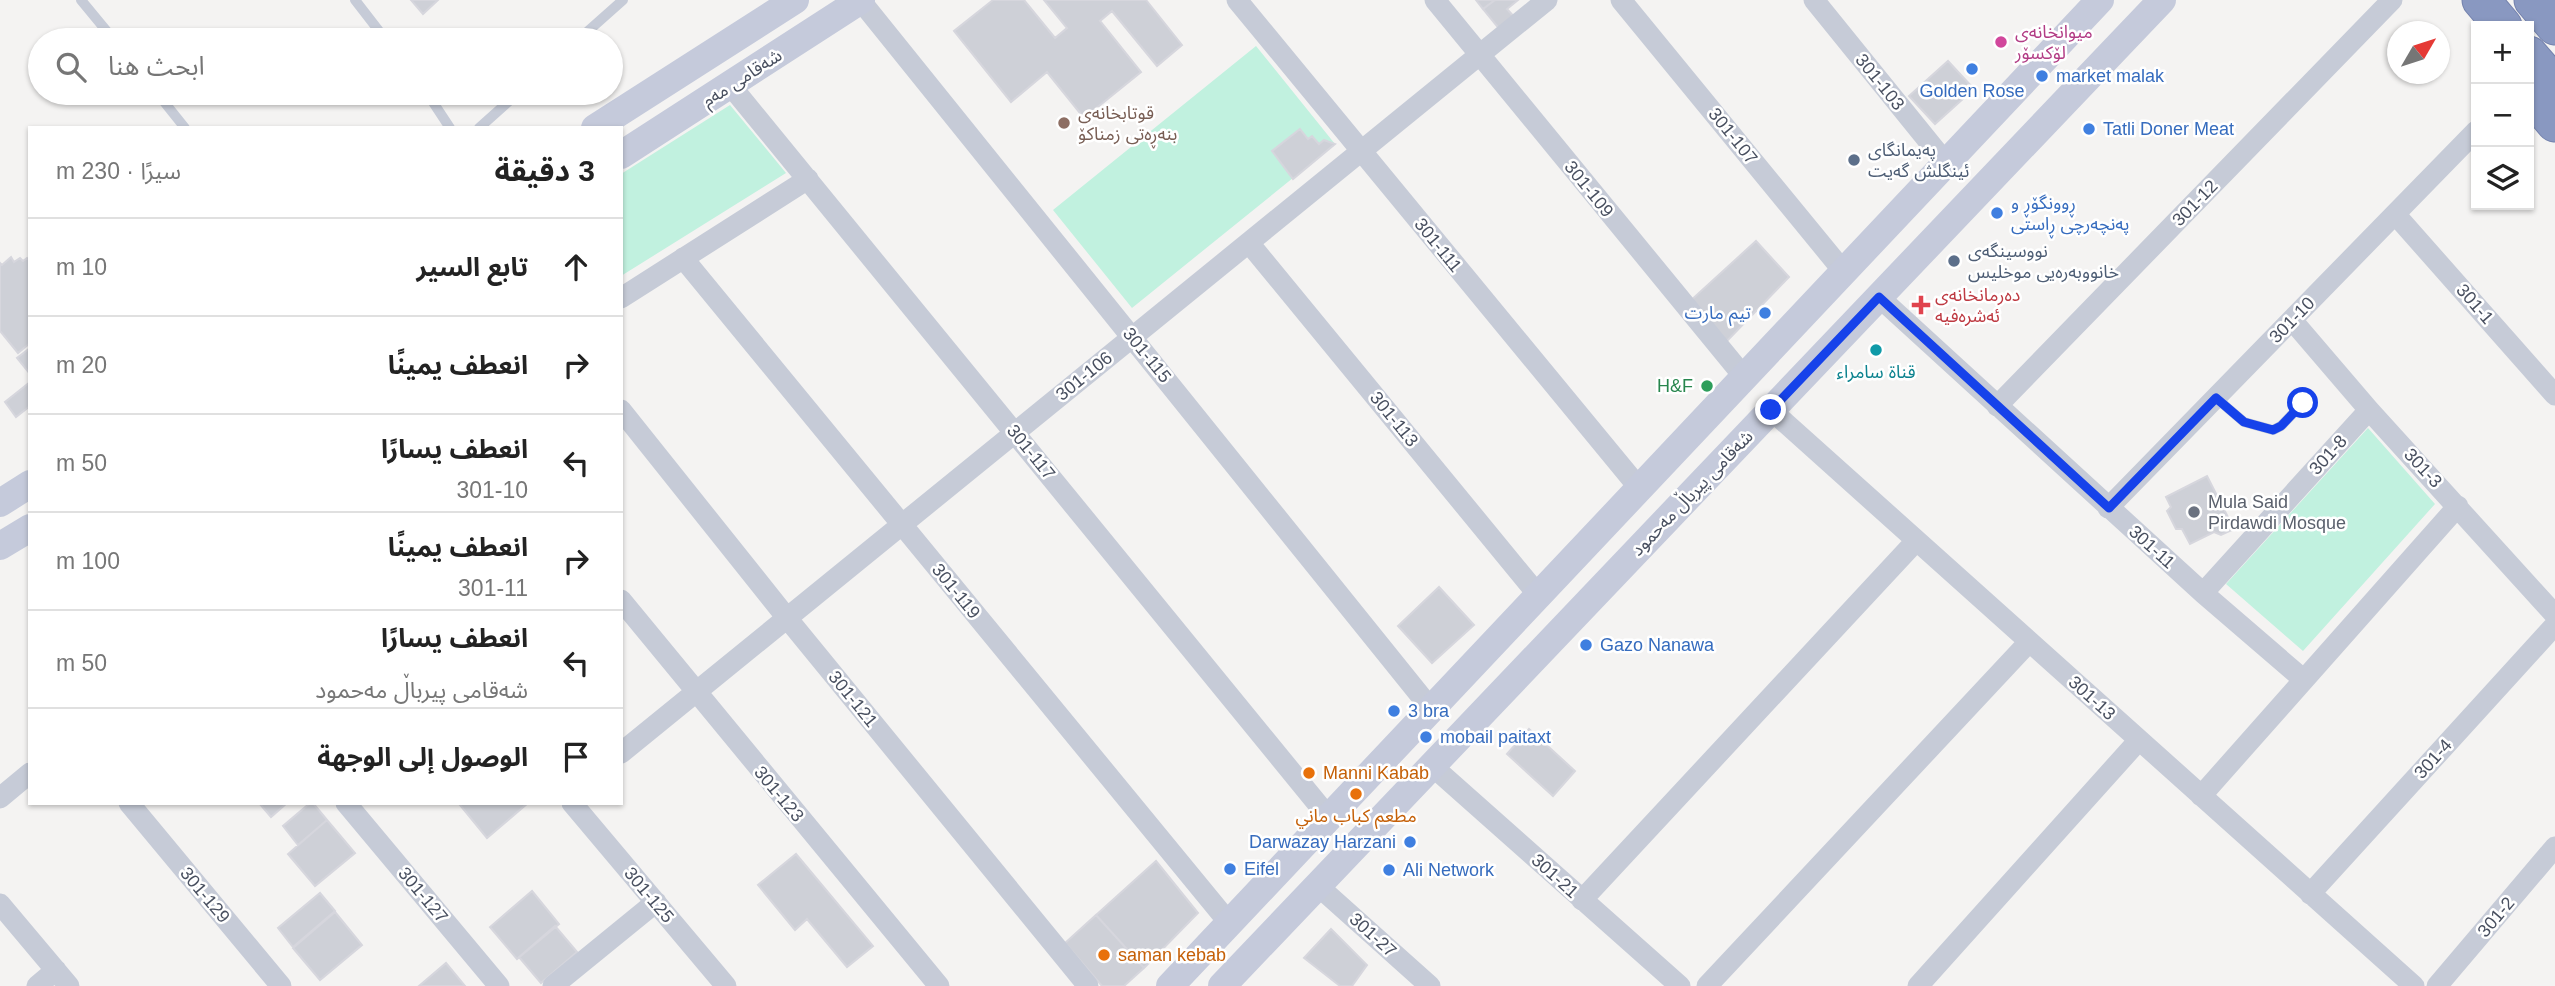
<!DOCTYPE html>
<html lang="ar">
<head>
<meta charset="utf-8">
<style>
	body { margin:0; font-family:Arial,"Noto Sans Arabic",sans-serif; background:#f6f6f6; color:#222; direction:rtl }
	.controls { position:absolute; right:21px; top:21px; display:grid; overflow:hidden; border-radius:0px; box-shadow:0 2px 5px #0004 }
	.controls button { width:63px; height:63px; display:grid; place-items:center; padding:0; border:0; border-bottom:2px solid #e0e0e0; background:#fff; color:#222; font:35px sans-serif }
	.compass { position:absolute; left:2387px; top:21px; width:63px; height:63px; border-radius:50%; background:#fff; box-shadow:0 2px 5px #0004; rotate:51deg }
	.stop { position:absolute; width:21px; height:21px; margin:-16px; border:5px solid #1642ea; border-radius:50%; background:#fff }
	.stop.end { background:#1642ea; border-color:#fff; box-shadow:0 2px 7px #0008 }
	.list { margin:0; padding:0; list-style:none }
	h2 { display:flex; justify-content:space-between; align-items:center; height:91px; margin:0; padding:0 28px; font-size:30px }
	h2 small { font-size:23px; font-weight:400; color:#767676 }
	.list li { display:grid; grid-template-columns:46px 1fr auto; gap:21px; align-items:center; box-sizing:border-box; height:98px; padding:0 28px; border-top:2px solid #e0e0e0 }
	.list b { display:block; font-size:26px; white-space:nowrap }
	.list p { margin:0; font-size:23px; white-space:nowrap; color:#767676 }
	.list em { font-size:23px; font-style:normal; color:#767676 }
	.icon { flex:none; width:38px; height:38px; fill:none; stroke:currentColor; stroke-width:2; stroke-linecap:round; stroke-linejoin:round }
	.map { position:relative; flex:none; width:2555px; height:986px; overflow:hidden; direction:ltr }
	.search { position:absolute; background:#fff; box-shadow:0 2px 5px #0004; left:28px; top:28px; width:595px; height:77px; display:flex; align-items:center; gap:18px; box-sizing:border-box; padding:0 24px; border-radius:38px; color:#767676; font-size:26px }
	.panel { position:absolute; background:#fff; box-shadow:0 2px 5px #0004; left:28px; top:126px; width:595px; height:679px; border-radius:0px; direction:rtl }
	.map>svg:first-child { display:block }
	.green { fill:#c1f1df }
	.building { fill:#ced0d7; stroke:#d6d6dd; stroke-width:2 }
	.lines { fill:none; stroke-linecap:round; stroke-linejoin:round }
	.highway-casing { stroke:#7482ad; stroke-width:39 }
	.lane { stroke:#c6cbd7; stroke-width:10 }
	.street { stroke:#c6cbd7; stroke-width:21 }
	.secondary { stroke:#c5cadb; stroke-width:28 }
	.highway { stroke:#8998c1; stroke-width:37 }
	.route { stroke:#1642ea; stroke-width:9 }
	.hotel-dot { fill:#d1479c; stroke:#fff; stroke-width:2.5 }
	.shop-dot { fill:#3f7fe0; stroke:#fff; stroke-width:2.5 }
	.education-dot { fill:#8d6e63; stroke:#fff; stroke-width:2.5 }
	.service-dot { fill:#5c6f8a; stroke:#fff; stroke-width:2.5 }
	.health-dot { fill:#e0444e; stroke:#fff; stroke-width:2.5 }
	.culture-dot { fill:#0f9aa8; stroke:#fff; stroke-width:2.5 }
	.leisure-dot { fill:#2e9e5b; stroke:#fff; stroke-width:2.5 }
	.worship-dot { fill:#6b7280; stroke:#fff; stroke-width:2.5 }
	.food-dot { fill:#e8710a; stroke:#fff; stroke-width:2.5 }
	.labels { text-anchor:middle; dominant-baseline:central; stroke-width:5; stroke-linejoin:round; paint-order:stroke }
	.hotel-label { font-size:18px; fill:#b23c85; stroke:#fff; text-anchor:start }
	.shop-label { font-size:18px; fill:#366cbe; stroke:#fff; text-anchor:start }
	.street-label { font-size:18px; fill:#495060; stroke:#fff }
	.education-label { font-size:18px; fill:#785e54; stroke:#fff; text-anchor:start }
	.service-label { font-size:18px; fill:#4e5e75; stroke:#fff; text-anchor:start }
	.health-label { font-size:18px; fill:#be3a42; stroke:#fff; text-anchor:start }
	.culture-label { font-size:18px; fill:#0d838f; stroke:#fff }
	.leisure-label { font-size:18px; fill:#27864d; stroke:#fff; text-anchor:end }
	.worship-label { font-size:18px; fill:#5b616d; stroke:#fff; text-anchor:start }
	.food-label { font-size:18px; fill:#c56008; stroke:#fff; text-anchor:start }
</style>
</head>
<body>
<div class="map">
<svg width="2555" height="986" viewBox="0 0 2555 986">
	<rect width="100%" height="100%" fill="#f4f3f2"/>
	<!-- green -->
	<path class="green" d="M 1256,46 L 1335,144 L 1132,308 L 1053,210 Z
		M 730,105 L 786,173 L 621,276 L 621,174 Z
		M 2368,428 L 2435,504 L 2303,651 L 2226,584 Z"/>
	<!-- building -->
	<path class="building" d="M 411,0 L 438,0 L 423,14 Z
		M 993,0 L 1024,0 L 1055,38 L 1067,28 L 1044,0 L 1146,0 L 1182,45 L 1157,66 L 1112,11 L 1100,21 L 1141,72 L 1084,118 L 1047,72 L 1011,102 L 954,31 Z
		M 1476,0 L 1495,0 L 1483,9 Z
		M 1495,0 L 1518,0 L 1507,9 L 1516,19 L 1501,31 L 1483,9 Z
		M 1948,61 L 1974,89 L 1935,124 L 1909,96 Z
		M 1300,129 L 1308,139 L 1312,136 L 1319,144 L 1324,140 L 1335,144 L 1293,179 L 1272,151 Z
		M 1756,241 L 1789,277 L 1724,344 L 1689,302 Z
		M 11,257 L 14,262 L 20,258 L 23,261 L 27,258 L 30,261 L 30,343 L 18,353 L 0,331 L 0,263 L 2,265 Z
		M 30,348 L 30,374 L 17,358 Z
		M 30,382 L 30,406 L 16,417 L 5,402 Z
		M 2207,476 L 2234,529 L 2221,535 L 2214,532 L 2190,544 L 2182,529 L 2176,529 L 2167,511 L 2171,507 L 2166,497 Z
		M 1439,587 L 1474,625 L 1432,663 L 1398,626 Z
		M 1529,729 L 1575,771 L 1553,796 L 1507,754 Z
		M 259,803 L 287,803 L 271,817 Z
		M 310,803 L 313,803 L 327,820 L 298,845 L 283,826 Z
		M 462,803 L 528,803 L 487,838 L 460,805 Z
		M 327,820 L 355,853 L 315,886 L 288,854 Z
		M 796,854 L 873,946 L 847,967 L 807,919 L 795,930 L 758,885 Z
		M 1156,861 L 1198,913 L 1144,968 L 1096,915 Z
		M 532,891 L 559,924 L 517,959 L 490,927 Z
		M 320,893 L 335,911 L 293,947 L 278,928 Z
		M 335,912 L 362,945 L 320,980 L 293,948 Z
		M 1096,915 L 1144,968 L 1124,986 L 1102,986 L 1065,943 Z
		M 555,926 L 577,952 L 541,983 L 519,957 Z
		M 1331,929 L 1367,965 L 1352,986 L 1340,986 L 1304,958 Z
		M 446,963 L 465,986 L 419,986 Z"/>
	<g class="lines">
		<!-- highway casing -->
		<g class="highway-casing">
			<path id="highway" d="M 2481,0 L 2503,26
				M 2533,0 L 2555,26
				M 2529,55 L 2555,85
				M 2529,92 L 2555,123"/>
		</g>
		<!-- lane -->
		<path class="lane" d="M 81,0 L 114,40
			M 355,0 L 386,40
			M 578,40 L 623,0
			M 157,93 L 185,128
			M 427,93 L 450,128
			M 479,128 L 518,93
			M 2216,398 L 2244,422 L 2273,430 L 2281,426 L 2303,403"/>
		<!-- street -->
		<path class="street" d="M 860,0 L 1432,710
			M 1237,0 L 1640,489
			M 1435,0 L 1745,378
			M 1621,0 L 1844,272
			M 1814,0 L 1946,163
			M 731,86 L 1330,819
			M 2395,214 L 2555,395
			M 1249,243 L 1539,596
			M 683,258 L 1230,924
			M 1879,297 L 2203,593 L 2304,680
			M 621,298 L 808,179
			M 2292,320 L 2369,410 L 2555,615
			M 1997,406 L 2392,0
			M 621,410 L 787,618 L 1088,986
			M 1771,410 L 2414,986
			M 2108,508 L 2476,131
			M 2203,593 L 2369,410
			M 621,600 L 939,986
			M 621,753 L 1547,0
			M 1431,765 L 1680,986
			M 2201,796 L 2458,506
			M 0,798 L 30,773
			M 129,803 L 281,986
			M 346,803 L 499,986
			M 572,803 L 726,986
			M 1317,885 L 1430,986
			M 2310,894 L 2555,625
			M 1582,900 L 1916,541
			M 0,904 L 69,986
			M 37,986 L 56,970
			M 553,986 L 656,902
			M 1707,986 L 2029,642
			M 1918,986 L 2139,740
			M 2437,986 L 2555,847"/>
		<!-- secondary -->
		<path class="secondary" d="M 595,128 L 795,0
			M 621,155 L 861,0
			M 0,503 L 30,484
			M 0,546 L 30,528
			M 1170,986 L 2100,0
			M 1222,986 L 2162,0"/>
		<!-- highway -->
		<use href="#highway" class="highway"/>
	</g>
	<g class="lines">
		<!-- route -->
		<path class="route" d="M 1771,410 L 1879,297 L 2109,508 L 2216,398 L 2244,422 L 2273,430 L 2281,426 L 2303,403"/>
	</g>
	<!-- markers -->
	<circle class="hotel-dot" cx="2001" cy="42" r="7"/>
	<g class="shop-dot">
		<circle cx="1972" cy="69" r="7"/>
		<circle cx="2042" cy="76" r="7"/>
		<circle cx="2089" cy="129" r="7"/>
		<circle cx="1997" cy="213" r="7"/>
		<circle cx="1765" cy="313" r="7"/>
		<circle cx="1586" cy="645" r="7"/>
		<circle cx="1394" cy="711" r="7"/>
		<circle cx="1426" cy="737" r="7"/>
		<circle cx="1410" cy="842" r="7"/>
		<circle cx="1230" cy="869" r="7"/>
		<circle cx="1389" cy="870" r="7"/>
	</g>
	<circle class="education-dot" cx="1064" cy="123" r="7"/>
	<g class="service-dot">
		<circle cx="1854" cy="160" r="7"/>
		<circle cx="1954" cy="261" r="7"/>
	</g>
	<path class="health-dot" d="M1917.5 294.5h7v7h7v7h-7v7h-7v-7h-7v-7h7z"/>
	<circle class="culture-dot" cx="1876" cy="350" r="7"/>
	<circle class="leisure-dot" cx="1707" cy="386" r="7"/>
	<circle class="worship-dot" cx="2194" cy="512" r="7"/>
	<g class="food-dot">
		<circle cx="1309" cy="773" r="7"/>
		<circle cx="1356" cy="794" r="7"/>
		<circle cx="1104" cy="955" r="7"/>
	</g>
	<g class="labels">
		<!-- hotel labels -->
		<g class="hotel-label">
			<text x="2015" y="32">میوانخانەی<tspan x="2015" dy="21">لۆکسۆر</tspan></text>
		</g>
		<!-- shop labels -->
		<g class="shop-label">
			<text x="2056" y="76">market malak</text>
			<text x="1972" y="91" text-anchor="middle">Golden Rose</text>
			<text x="2103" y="129">Tatli Doner Meat</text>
			<text x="2011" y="203">ڕوونگۆڕ و<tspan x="2011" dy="21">پەنچەرچی ڕاستی</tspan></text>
			<text x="1751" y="313" text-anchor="end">تیم مارت</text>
			<text x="1600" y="645">Gazo Nanawa</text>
			<text x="1408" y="711">3 bra</text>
			<text x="1440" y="737">mobail paitaxt</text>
			<text x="1396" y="842" text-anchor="end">Darwazay Harzani</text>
			<text x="1244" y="869">Eifel</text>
			<text x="1403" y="870">Ali Network</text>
		</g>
		<!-- street labels -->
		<g class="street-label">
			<text transform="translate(742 78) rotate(-33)">شەقامی مەم</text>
			<text transform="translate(1880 82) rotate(51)">301-103</text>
			<text transform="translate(1733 136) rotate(51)">301-107</text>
			<text transform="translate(1589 189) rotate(51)">301-109</text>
			<text transform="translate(2195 203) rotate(-46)">301-12</text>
			<text transform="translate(1438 245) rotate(51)">301-111</text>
			<text transform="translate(2475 304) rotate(49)">301-1</text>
			<text transform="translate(2292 320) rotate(-46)">301-10</text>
			<text transform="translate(1147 355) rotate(51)">301-115</text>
			<text transform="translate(1084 376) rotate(-39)">301-106</text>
			<text transform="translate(1394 419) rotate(51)">301-113</text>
			<text transform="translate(1031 452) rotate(51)">301-117</text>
			<text transform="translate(2328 455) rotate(-48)">301-8</text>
			<text transform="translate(2423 468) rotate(47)">301-3</text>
			<text transform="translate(1692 493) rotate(-46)">شەقامی پیرباڵ مەحمود</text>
			<text transform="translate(2152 547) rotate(42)">301-11</text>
			<text transform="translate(956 591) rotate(51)">301-119</text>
			<text transform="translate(2092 698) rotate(42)">301-13</text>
			<text transform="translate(853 699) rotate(51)">301-121</text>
			<text transform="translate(2433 759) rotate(-48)">301-4</text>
			<text transform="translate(779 794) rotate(50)">301-123</text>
			<text transform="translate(1555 876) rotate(42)">301-21</text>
			<text transform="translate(205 895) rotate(50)">301-129</text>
			<text transform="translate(423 895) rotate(50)">301-127</text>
			<text transform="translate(649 895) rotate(50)">301-125</text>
			<text transform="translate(2496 917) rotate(-50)">301-2</text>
			<text transform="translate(1373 935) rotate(42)">301-27</text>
		</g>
		<!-- education labels -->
		<g class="education-label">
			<text x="1078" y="113">قوتابخانەی<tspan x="1078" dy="21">بنەڕەتی زمناکۆ</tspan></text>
		</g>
		<!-- service labels -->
		<g class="service-label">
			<text x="1868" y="150">پەیمانگای<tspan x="1868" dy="21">ئینگلش گەیت</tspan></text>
			<text x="1968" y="251">نووسینگەی<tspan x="1968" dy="21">خانووبەرەیی موخلیس</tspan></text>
		</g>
		<!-- health labels -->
		<g class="health-label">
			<text x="1935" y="295">دەرمانخانەی<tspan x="1935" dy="21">ئەشرەفیە</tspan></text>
		</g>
		<!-- culture labels -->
		<g class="culture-label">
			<text x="1876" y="372">قناة سامراء</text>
		</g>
		<!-- leisure labels -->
		<g class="leisure-label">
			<text x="1693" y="386">H&amp;F</text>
		</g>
		<!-- worship labels -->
		<g class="worship-label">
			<text x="2208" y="502">Mula Said<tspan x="2208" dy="21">Pirdawdi Mosque</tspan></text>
		</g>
		<!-- food labels -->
		<g class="food-label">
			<text x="1323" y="773">Manni Kabab</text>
			<text x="1356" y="816" text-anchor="middle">مطعم كباب ماني</text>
			<text x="1118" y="955">saman kebab</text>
		</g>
	</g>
</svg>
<div class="controls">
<button>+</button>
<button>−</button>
<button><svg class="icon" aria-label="layers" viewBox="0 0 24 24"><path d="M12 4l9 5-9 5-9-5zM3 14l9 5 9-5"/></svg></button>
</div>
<svg class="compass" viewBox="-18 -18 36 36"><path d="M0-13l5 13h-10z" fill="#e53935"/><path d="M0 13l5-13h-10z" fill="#767676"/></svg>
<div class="stop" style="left:2303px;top:403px"></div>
<div class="stop end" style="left:1771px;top:410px"></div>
<div class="search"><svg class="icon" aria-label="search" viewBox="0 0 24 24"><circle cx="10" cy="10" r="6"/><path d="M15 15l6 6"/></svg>ابحث هنا</div>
<section class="panel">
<h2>3 دقيقة<small>سيرًا · 230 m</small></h2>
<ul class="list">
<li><svg class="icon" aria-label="ahead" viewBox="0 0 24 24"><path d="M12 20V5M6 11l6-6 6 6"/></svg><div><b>تابع السير</b></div><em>10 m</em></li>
<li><svg class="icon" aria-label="right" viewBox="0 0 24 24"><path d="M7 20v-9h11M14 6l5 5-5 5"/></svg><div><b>انعطف يمينًا</b></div><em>20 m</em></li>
<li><svg class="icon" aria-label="left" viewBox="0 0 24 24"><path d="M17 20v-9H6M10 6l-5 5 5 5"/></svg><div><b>انعطف يسارًا</b><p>301-10</p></div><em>50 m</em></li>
<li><svg class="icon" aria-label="right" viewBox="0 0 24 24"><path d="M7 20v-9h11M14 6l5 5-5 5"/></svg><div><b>انعطف يمينًا</b><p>301-11</p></div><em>100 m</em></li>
<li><svg class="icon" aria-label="left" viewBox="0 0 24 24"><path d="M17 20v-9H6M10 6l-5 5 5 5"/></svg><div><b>انعطف يسارًا</b><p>شەقامی پیرباڵ مەحمود</p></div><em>50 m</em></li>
<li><svg class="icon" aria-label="arrive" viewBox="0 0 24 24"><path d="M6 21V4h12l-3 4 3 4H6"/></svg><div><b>الوصول إلى الوجهة</b></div></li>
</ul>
</section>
</div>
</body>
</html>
